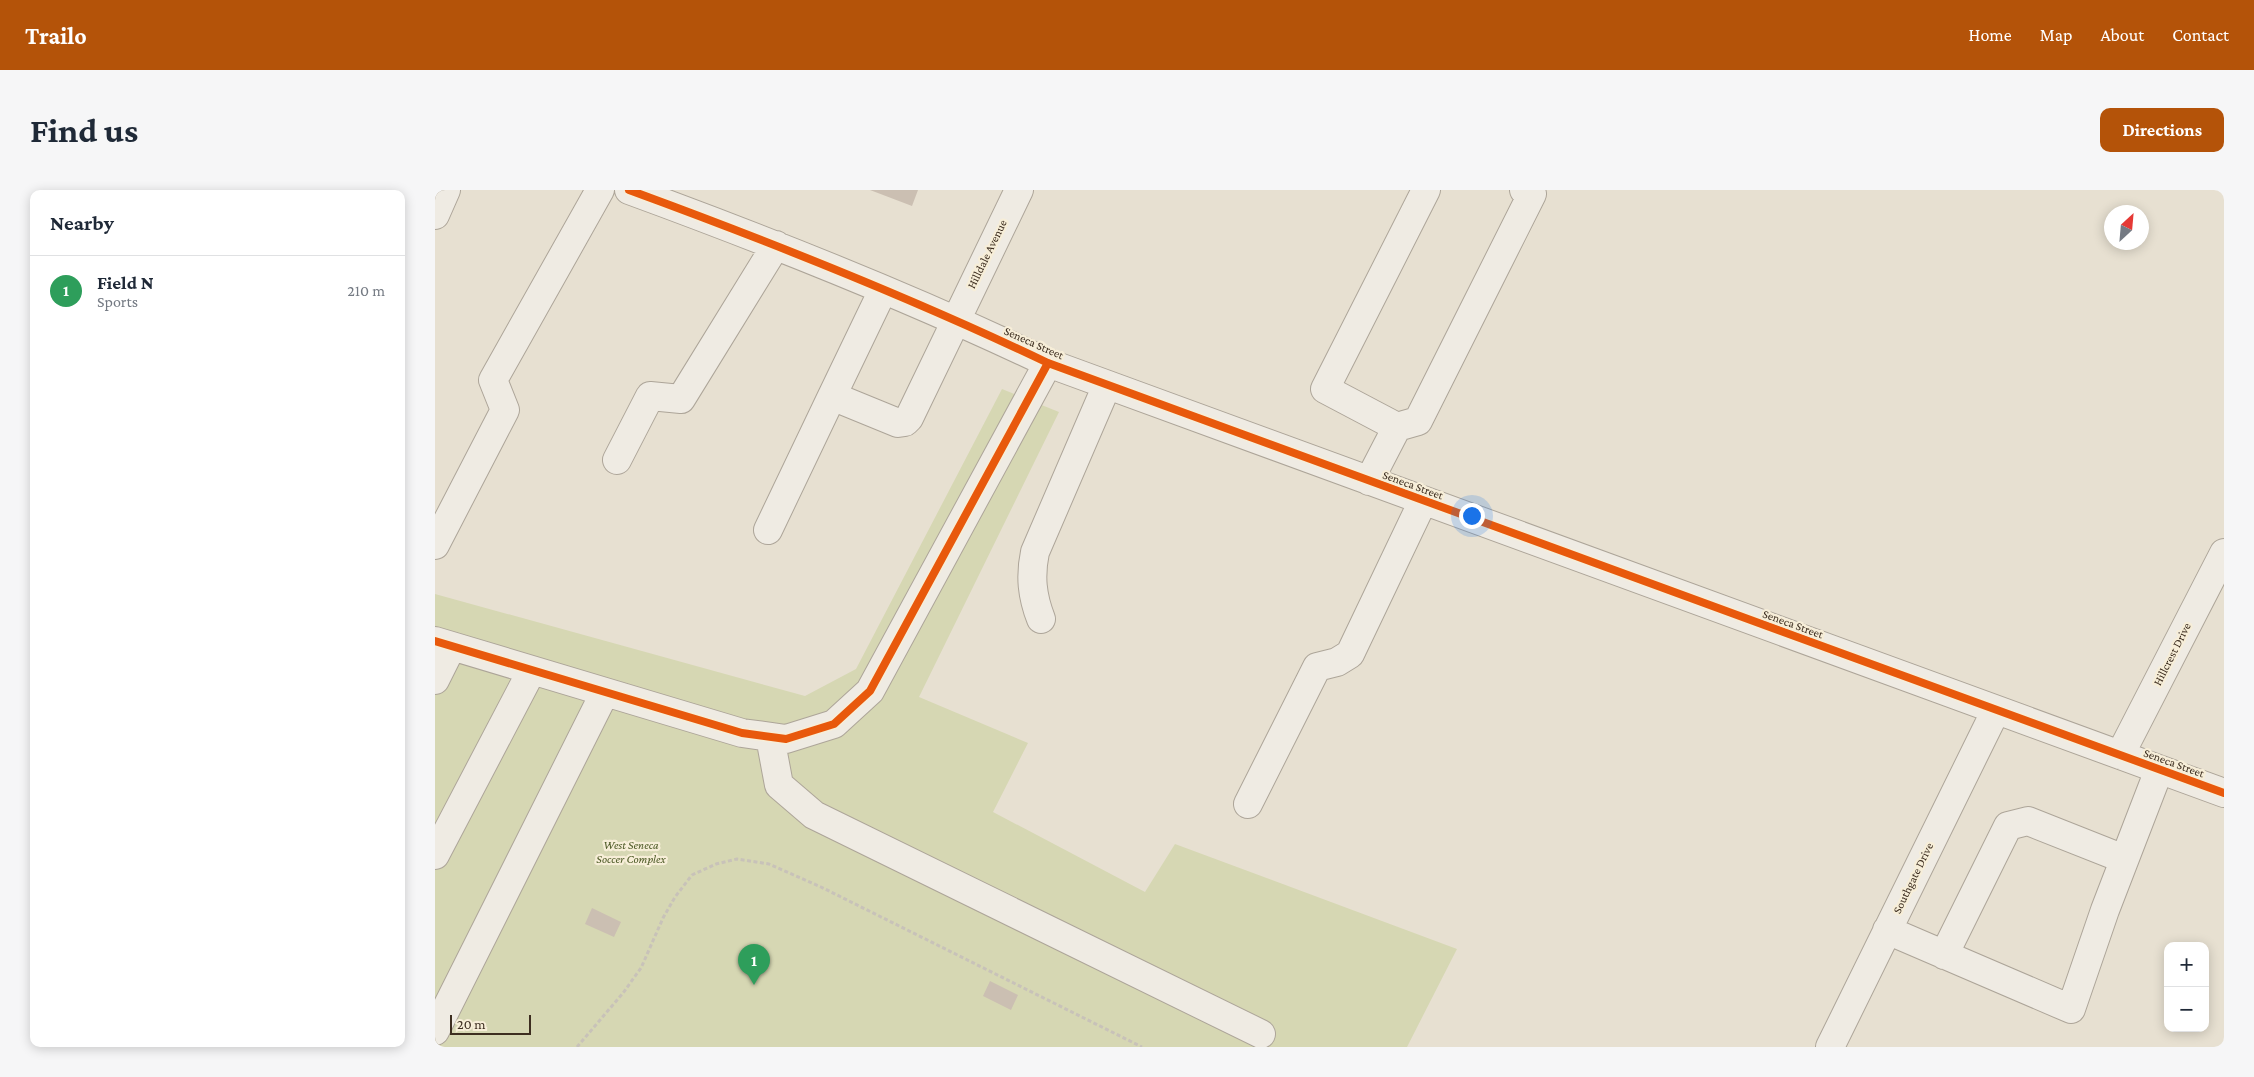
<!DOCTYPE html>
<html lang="en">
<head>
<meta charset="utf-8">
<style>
	body { margin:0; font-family:"Crimson Pro",serif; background:#f6f6f7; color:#1f2937 }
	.controls { position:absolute; right:15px; bottom:15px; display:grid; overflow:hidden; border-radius:10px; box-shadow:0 2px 12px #0003 }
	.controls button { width:45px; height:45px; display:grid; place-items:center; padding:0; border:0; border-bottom:1px solid #e0e1e3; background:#fff; color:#1f2937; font:25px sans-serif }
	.compass { position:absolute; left:1669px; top:15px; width:45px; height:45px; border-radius:50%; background:#fff; box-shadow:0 2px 12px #0003; rotate:26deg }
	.scale { position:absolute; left:15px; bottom:12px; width:81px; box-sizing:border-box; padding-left:5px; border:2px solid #3d2e20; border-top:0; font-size:14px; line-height:18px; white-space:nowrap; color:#3d2e20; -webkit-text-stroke:4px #f7eed8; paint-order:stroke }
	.you { position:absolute; left:1036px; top:325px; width:18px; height:18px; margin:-12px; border:4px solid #fff; border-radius:50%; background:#1a73e8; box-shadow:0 0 0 8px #1a73e833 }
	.badge { display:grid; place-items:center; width:32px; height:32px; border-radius:50%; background:#b45309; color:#fff; font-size:16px; font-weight:700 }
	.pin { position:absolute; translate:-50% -41px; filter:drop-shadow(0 1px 2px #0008) }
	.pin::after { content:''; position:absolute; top:26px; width:18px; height:15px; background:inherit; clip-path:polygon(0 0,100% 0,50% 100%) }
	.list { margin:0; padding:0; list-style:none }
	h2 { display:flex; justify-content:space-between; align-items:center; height:65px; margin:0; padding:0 20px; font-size:21px }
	h2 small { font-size:16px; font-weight:400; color:#747a83 }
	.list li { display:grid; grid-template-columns:32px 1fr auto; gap:15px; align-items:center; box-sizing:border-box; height:70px; padding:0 20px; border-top:1px solid #e0e1e3 }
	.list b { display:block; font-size:19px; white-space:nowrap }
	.list p { margin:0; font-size:16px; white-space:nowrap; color:#747a83 }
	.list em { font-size:16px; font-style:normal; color:#747a83 }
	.map { position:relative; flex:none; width:1789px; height:857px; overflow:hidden; border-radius:10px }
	header { display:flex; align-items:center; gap:30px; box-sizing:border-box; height:70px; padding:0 25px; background:#b45309; color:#fff }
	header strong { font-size:24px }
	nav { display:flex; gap:28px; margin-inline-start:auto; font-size:18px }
	.intro { display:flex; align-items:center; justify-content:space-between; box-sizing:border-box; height:120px; padding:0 30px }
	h1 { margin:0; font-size:35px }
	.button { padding:12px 22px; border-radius:10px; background:#b45309; color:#fff; font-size:18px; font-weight:700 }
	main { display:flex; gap:30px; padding:0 30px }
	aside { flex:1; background:#fff; border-radius:10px; box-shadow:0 2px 12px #0003 }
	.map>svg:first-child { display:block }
	.green { fill:#d6d7b3 }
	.building { fill:#cbbfb2 }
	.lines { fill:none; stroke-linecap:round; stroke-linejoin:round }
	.minor-casing { stroke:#ada599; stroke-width:30 }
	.path { stroke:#c8c2b9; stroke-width:3; stroke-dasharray:4 2.5; stroke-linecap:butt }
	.minor { stroke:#efebe3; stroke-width:28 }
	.cycleway-casing { stroke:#f7eed8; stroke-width:11 }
	.cycleway { stroke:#e8590c; stroke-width:8 }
	.labels { text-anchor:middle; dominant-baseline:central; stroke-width:4.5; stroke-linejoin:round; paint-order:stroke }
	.street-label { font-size:12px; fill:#3d2e20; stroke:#f7eed8 }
	.park-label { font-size:12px; font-style:italic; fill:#4d5a26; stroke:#f7eed8 }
</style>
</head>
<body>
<header>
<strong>Trailo</strong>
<nav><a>Home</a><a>Map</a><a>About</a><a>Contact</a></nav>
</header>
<div class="intro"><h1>Find us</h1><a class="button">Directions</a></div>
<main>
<aside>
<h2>Nearby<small></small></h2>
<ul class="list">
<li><span class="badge" style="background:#2e9e5b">1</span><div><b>Field N</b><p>Sports</p></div><em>210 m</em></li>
</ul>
</aside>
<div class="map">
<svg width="1789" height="857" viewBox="0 0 1789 857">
	<rect width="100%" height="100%" fill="#e7e0d1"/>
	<!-- green -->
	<path class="green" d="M 567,199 L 624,222 L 484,507 L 593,553 L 558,622 L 710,702 L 740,654 L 1022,759 L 972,857 L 0,857 L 0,404 L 370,506 L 421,479 Z"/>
	<!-- building -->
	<path class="building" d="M 435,0 L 483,0 L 477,16 Z
		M 157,718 L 186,732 L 179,747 L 150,734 Z
		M 555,791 L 583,805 L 576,820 L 548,806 Z"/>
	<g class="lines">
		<!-- minor casing -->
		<g class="minor-casing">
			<path id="minor" d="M 194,0 C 336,52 477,108 613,173 L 1789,603
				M 991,0 L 890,199 L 962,237 L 983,231 L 1097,4 L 1089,0
				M 0,25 L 11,0
				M 448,100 L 397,206 L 463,233 L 470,232 L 474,228 L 584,0
				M 182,270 L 215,206 L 246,209 L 341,55
				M 934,291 L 962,237
				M 333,340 L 397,206
				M 0,355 L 70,220 L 58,190 L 165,0
				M 606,429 C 597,406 595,386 600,362 L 672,195
				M 0,451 L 307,543 L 351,549 L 399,534 L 435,501 L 613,173
				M 0,490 L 17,456
				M 335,547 L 344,595 L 379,625 L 826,844
				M 1685,565 L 1789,363
				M 813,614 L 882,477 L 902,472 L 915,464 L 988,311
				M 0,665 L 97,480
				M 1452,740 L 1636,819 L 1670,720 L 1724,580
				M 1509,765 L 1573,636 L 1593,631 L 1689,669
				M 0,841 L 170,502
				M 1395,857 L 1561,520"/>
		</g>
		<!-- path -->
		<path class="path" d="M 142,857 L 188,803 L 206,778 L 228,728 L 240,707 L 257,685 L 281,674 L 302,669 L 334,674 L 386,697 L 707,857"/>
		<!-- minor -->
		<use href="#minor" class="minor"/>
		<!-- cycleway casing -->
		<g class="cycleway-casing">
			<path id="cycleway" d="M 194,0 C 336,52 477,108 613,173 L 1789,603
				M 0,451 L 307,543 L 351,549 L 399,534 L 435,501 L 613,173"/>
		</g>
		<!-- cycleway -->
		<use href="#cycleway" class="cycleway"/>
	</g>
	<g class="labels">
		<!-- street labels -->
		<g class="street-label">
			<text transform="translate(552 64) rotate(-64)">Hilldale Avenue</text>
			<text transform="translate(599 153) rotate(24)">Seneca Street</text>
			<text transform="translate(978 295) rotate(20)">Seneca Street</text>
			<text transform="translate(1358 434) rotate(20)">Seneca Street</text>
			<text transform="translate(1737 464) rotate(-63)">Hillcrest Drive</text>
			<text transform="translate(1739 573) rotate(20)">Seneca Street</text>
			<text transform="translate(1478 688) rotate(-64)">Southgate Drive</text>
		</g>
		<!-- park labels -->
		<g class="park-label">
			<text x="196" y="655">West Seneca<tspan x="196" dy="14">Soccer Complex</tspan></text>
		</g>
	</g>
</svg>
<div class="controls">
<button>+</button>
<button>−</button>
</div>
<svg class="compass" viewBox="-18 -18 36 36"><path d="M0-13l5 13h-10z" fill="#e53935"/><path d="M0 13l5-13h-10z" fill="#747a83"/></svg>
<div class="scale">20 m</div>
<div class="you"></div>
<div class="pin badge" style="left:319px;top:795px;background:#2e9e5b">1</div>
</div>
</main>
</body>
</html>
